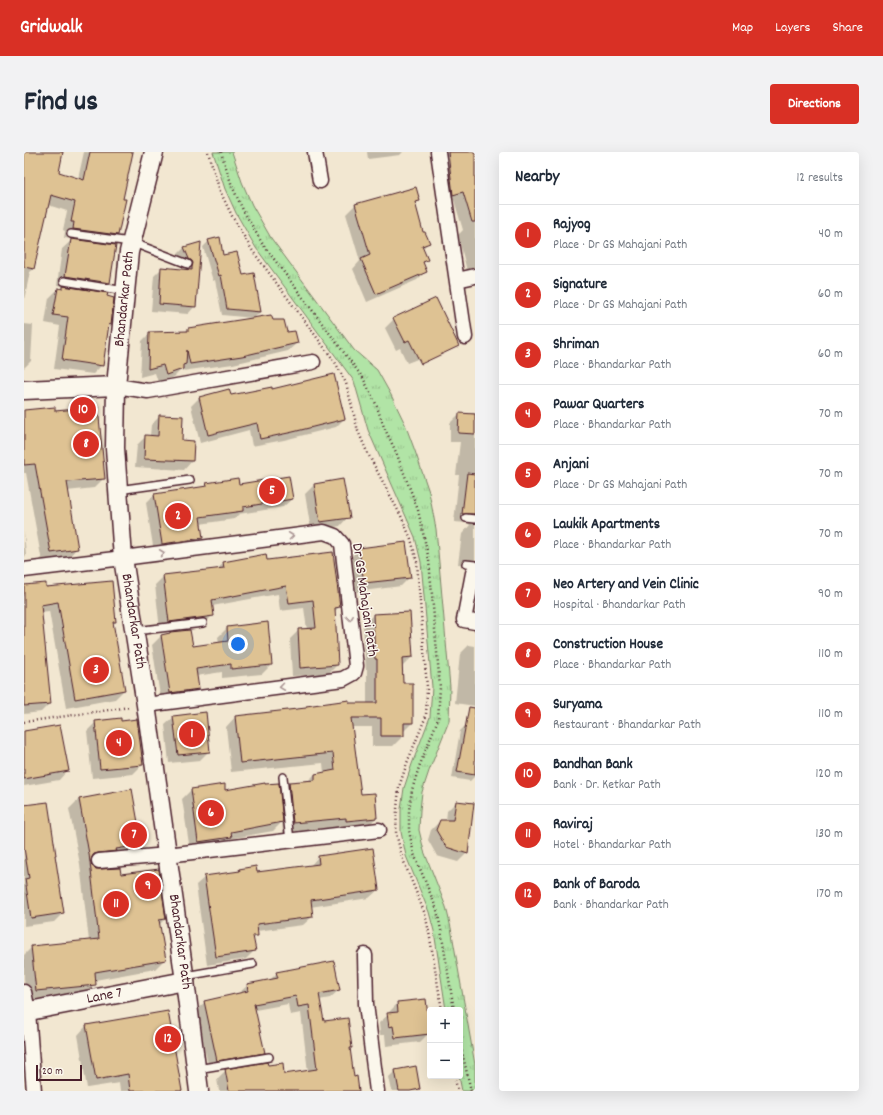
<!DOCTYPE html>
<html lang="en">
<head>
<meta charset="utf-8">
<style>
	body { margin:0; font-family:Dekko,sans-serif; background:#f2f2f3; color:#1f2937 }
	.controls { position:absolute; right:12px; bottom:12px; display:grid; overflow:hidden; border-radius:4px; box-shadow:0 4px 16px #0002 }
	.controls button { width:36px; height:36px; display:grid; place-items:center; padding:0; border:0; border-bottom:1px solid #e0e1e3; background:#fff; color:#1f2937; font:20px sans-serif }
	.scale { position:absolute; left:12px; bottom:10px; width:46px; box-sizing:border-box; padding-left:4px; border:2px solid #4a1f2b; border-top:0; font-size:11px; line-height:14px; white-space:nowrap; color:#4a1f2b; -webkit-text-stroke:3px #fbf7ec; paint-order:stroke }
	.you { position:absolute; left:214px; top:492px; width:14px; height:14px; margin:-10px; border:3px solid #fff; border-radius:50%; background:#1a73e8; box-shadow:0 0 0 6px #1a73e833 }
	.badge { display:grid; place-items:center; width:26px; height:26px; border-radius:50%; background:#d93025; color:#fff; font-size:13px; font-weight:700 }
	.pin { position:absolute; translate:-50% -50%; border:2px solid #fff; box-shadow:0 1px 4px #0006 }
	.list { margin:0; padding:0; list-style:none }
	h2 { display:flex; justify-content:space-between; align-items:center; height:52px; margin:0; padding:0 16px; font-size:17px }
	h2 small { font-size:13px; font-weight:400; color:#747a83 }
	.list li { display:grid; grid-template-columns:26px 1fr auto; gap:12px; align-items:center; box-sizing:border-box; height:60px; padding:0 16px; border-top:1px solid #e0e1e3 }
	.list b { display:block; font-size:15px; white-space:nowrap }
	.list p { margin:0; font-size:13px; white-space:nowrap; color:#747a83 }
	.list em { font-size:13px; font-style:normal; color:#747a83 }
	.map { position:relative; flex:none; width:451px; height:939px; overflow:hidden; border-radius:4px }
	header { display:flex; align-items:center; gap:24px; box-sizing:border-box; height:56px; padding:0 20px; background:#d93025; color:#fff }
	header strong { font-size:19px }
	nav { display:flex; gap:22px; margin-inline-start:auto; font-size:14px }
	.intro { display:flex; align-items:center; justify-content:space-between; box-sizing:border-box; height:96px; padding:0 24px }
	h1 { margin:0; font-size:28px }
	.button { padding:10px 18px; border-radius:4px; background:#d93025; color:#fff; font-size:14px; font-weight:700 }
	main { display:flex; gap:24px; padding:0 24px }
	aside { flex:1; background:#fff; border-radius:4px; box-shadow:0 4px 16px #0002 }
	.map>svg:first-child { display:block }
	.grass { fill:url(#grass-tufts); stroke:#7e8268 }
	.shadow { fill:#0003 }
	.building { fill:#dec293; stroke:#4a1f2b }
	.lines { fill:none; stroke-linecap:round; stroke-linejoin:round }
	.service-casing { stroke:#4a1f2b; stroke-width:10 }
	.minor-casing { stroke:#4a1f2b; stroke-width:17 }
	.tertiary-casing { stroke:#4a1f2b; stroke-width:21 }
	.path { stroke:#4a1f2b; stroke-width:2.5; stroke-dasharray:1 3; stroke-linecap:butt }
	.service { stroke:#fbf7ec; stroke-width:7 }
	.minor { stroke:#fbf7ec; stroke-width:14 }
	.tertiary { stroke:#fbf7ec; stroke-width:18 }
	.oneway { stroke:#ab9695 }
	.labels { text-anchor:middle; dominant-baseline:central; stroke-width:3; stroke-linejoin:round; paint-order:stroke }
	.street-label { font-size:15px; fill:#4a1f2b; stroke:#fbf7ec }
</style>
</head>
<body>
<header>
<strong>Gridwalk</strong>
<nav><a>Map</a><a>Layers</a><a>Share</a></nav>
</header>
<div class="intro"><h1>Find us</h1><a class="button">Directions</a></div>
<main>
<div class="map">
<svg width="451" height="939" viewBox="0 0 451 939">
	<defs>
		<pattern id="grass-tufts" width="24" height="20" patternUnits="userSpaceOnUse"><rect width="24" height="20" fill="#b1e4a6"/><path d="M3 7l-1-3M5 7V3M7 7l1-3M15 17l-1-3M17 17v-4M19 17l1-3" fill="none" stroke="#9ac38f"/></pattern>
	</defs>
	<rect width="100%" height="100%" fill="#f2e7d1"/>
	<filter id="ink" filterUnits="userSpaceOnUse"><feTurbulence type="fractalNoise" baseFrequency=".025" numOctaves="2"/><feDisplacementMap in="SourceGraphic" scale="8" xChannelSelector="R" yChannelSelector="G"/><feConvolveMatrix kernelMatrix="1 2 1 2 8 2 1 2 1" color-interpolation-filters="sRGB"/></filter>
	<g filter="url(#ink)">
		<!-- grass -->
		<path class="grass" d="M 189,0 L 208,0 L 218,30 L 228,53 L 247,86 L 330,198 L 353,218 L 367,243 L 381,272 L 391,299 L 405,340 L 412,377 L 426,535 L 425,569 L 405,619 L 398,640 L 396,658 L 395,678 L 400,699 L 422,755 L 427,776 L 451,913 L 451,939 L 438,939 L 435,924 L 436,924 L 436,858 L 422,858 L 410,779 L 405,760 L 382,704 L 377,680 L 377,657 L 380,636 L 388,612 L 406,565 L 408,535 L 397,410 L 391,385 L 344,278 L 330,229 L 232,96 L 212,61 L 201,37 Z"/>
		<!-- shadow -->
		<path class="shadow" d="M 0,0 L 38,0 L 34,21 L 54,27 L 60,0 L 108,0 L 97,47 L 93,83 L 83,93 L 91,94 L 85,131 L 75,141 L 82,145 L 86,172 L 84,175 L 78,213 L 69,222 L 30,217 L 36,174 L 21,171 L 25,146 L 34,137 L 37,137 L 41,134 L 33,133 L 38,97 L 49,87 L 40,86 L 41,79 L 39,78 L 43,59 L 24,53 L 10,117 L 6,120 L 0,148 Z
			M 343,0 L 379,0 L 376,3 L 344,7 Z
			M 414,0 L 451,0 L 451,117 L 443,119 L 434,83 L 439,78 L 430,48 L 421,51 Z
			M 395,49 L 390,53 L 399,82 L 404,91 L 398,97 L 402,108 L 399,112 L 402,119 L 393,128 L 343,150 L 329,117 L 336,109 L 322,62 L 331,53 Z
			M 185,89 L 218,124 L 236,160 L 230,166 L 198,163 L 191,128 L 189,129 L 179,95 Z
			M 176,91 L 171,154 L 164,162 L 127,159 L 130,124 L 138,116 L 161,118 L 157,114 L 153,103 L 161,95 Z
			M 370,167 L 422,196 L 383,211 L 376,196 L 372,198 L 361,176 Z
			M 249,169 L 273,191 L 264,199 L 209,212 L 158,219 L 158,217 L 150,225 L 134,230 L 131,221 L 116,225 L 118,189 L 126,181 L 161,180 L 164,177 Z
			M 0,172 L 9,173 L 7,209 L 0,216 Z
			M 204,239 L 206,244 L 320,267 L 312,275 L 260,288 L 228,294 L 225,278 L 176,291 L 167,254 L 175,246 Z
			M 0,259 L 80,326 L 70,336 L 43,339 L 53,396 L 44,406 L 18,410 L 2,321 L 0,321 Z
			M 448,261 L 451,261 L 451,476 L 447,472 L 446,413 L 434,412 L 438,382 L 446,373 L 443,371 L 430,370 L 435,323 L 432,323 L 436,290 L 426,290 L 426,271 L 435,262 L 447,262 Z
			M 136,264 L 157,289 L 169,290 L 168,309 L 160,318 L 111,315 L 113,293 L 122,284 L 126,284 L 127,273 Z
			M 183,332 L 214,333 L 268,347 L 259,355 L 215,362 L 210,367 L 176,372 L 178,386 L 170,394 L 130,400 L 122,351 L 130,343 L 180,335 Z
			M 290,333 L 324,365 L 316,374 L 287,379 L 281,342 Z
			M 0,380 L 2,403 L 0,405 Z
			M 336,396 L 386,425 L 377,434 L 331,440 L 327,405 Z
			M 243,410 L 315,455 L 310,460 L 313,513 L 304,522 L 268,524 L 266,487 L 275,478 L 283,478 L 280,456 L 256,459 L 254,442 L 188,454 L 189,463 L 180,472 L 136,478 L 131,433 L 140,424 L 192,418 L 200,411 Z
			M 0,434 L 21,436 L 91,470 L 89,472 L 100,538 L 91,547 L 42,556 L 25,459 L 17,460 L 26,551 L 17,560 L 0,562 Z
			M 385,461 L 388,505 L 378,515 L 378,532 L 388,571 L 379,580 L 379,584 L 369,594 L 348,594 L 348,575 L 327,575 L 336,643 L 352,666 L 342,676 L 313,678 L 312,675 L 259,681 L 258,670 L 249,679 L 204,687 L 198,693 L 166,698 L 158,647 L 167,638 L 200,633 L 201,639 L 255,641 L 265,631 L 284,629 L 291,622 L 300,621 L 299,611 L 207,620 L 202,575 L 212,564 L 280,557 L 282,555 L 343,552 L 343,517 L 342,517 L 339,473 L 349,463 Z
			M 203,476 L 247,513 L 238,522 L 198,526 L 198,520 L 172,524 L 174,537 L 165,546 L 137,550 L 128,493 L 137,484 L 145,482 L 168,495 L 195,491 L 194,485 Z
			M 445,493 L 451,494 L 451,554 L 431,551 L 436,502 Z
			M 150,565 L 185,599 L 176,608 L 145,611 L 141,573 Z
			M 72,570 L 118,613 L 109,622 L 68,626 L 63,579 Z
			M 442,573 L 451,575 L 451,624 L 446,629 L 428,626 L 436,579 Z
			M 0,580 L 43,619 L 35,628 L 0,634 Z
			M 107,638 L 117,692 L 107,702 L 82,708 L 65,710 L 67,715 L 71,718 L 96,723 L 141,767 L 135,773 L 141,807 L 131,817 L 71,828 L 71,832 L 62,842 L 2,848 L 0,826 L 0,803 L 8,795 L 65,789 L 56,712 L 45,657 L 55,647 Z
			M 432,650 L 443,701 L 434,710 L 413,704 L 404,688 L 407,678 L 416,669 L 422,669 L 423,659 Z
			M 0,654 L 30,704 L 39,761 L 30,770 L 0,774 Z
			M 294,705 L 354,738 L 345,746 L 286,755 L 288,765 L 279,773 L 233,779 L 233,783 L 229,788 L 230,799 L 222,807 L 183,813 L 172,733 L 181,725 L 213,721 L 216,718 L 232,721 L 286,714 Z
			M 253,821 L 315,838 L 306,846 L 295,848 L 299,871 L 327,896 L 325,898 L 329,926 L 334,939 L 195,939 L 193,927 L 202,918 L 243,914 L 260,924 L 284,920 L 277,861 L 266,863 L 264,852 L 231,858 L 240,900 L 231,909 L 185,917 L 172,858 L 181,850 L 215,841 L 224,833 L 245,829 Z
			M 374,851 L 405,881 L 396,890 L 362,894 L 361,883 L 356,883 L 355,871 L 365,862 L 365,860 Z
			M 62,874 L 157,939 L 96,939 L 95,931 L 63,936 L 54,883 Z
			M 391,915 L 395,937 L 393,939 L 368,939 L 365,925 L 371,919 Z"/>
		<!-- building -->
		<path class="building" d="M 0,0 L 39,0 L 35,20 L 60,28 L 66,0 L 109,0 L 99,47 L 102,47 L 94,83 L 49,77 L 50,70 L 47,70 L 51,50 L 27,43 L 10,117 L 0,115 Z
			M 424,0 L 451,0 L 451,70 L 448,70 L 439,40 L 429,43 Z
			M 392,35 L 396,49 L 391,50 L 399,80 L 401,80 L 406,91 L 398,94 L 404,108 L 399,110 L 403,120 L 352,142 L 337,107 L 346,103 L 331,52 Z
			M 196,85 L 199,103 L 213,100 L 219,123 L 230,121 L 237,160 L 203,157 L 197,123 L 195,124 L 184,88 Z
			M 47,87 L 92,93 L 86,131 L 41,124 Z
			M 177,90 L 172,155 L 135,152 L 137,115 L 168,118 L 168,115 L 169,111 L 168,109 L 165,107 L 160,95 Z
			M 39,134 L 84,141 L 83,144 L 90,146 L 87,173 L 85,172 L 79,214 L 38,208 L 44,165 L 29,163 L 34,136 L 39,137 Z
			M 412,146 L 435,194 L 397,212 L 385,188 L 381,190 L 369,166 Z
			M 247,163 L 249,168 L 260,168 L 263,180 L 271,179 L 274,191 L 218,204 L 166,212 L 163,198 L 162,212 L 159,213 L 159,217 L 142,223 L 139,213 L 124,217 L 125,180 L 164,179 L 164,176 Z
			M 310,222 L 321,267 L 269,280 L 236,287 L 233,271 L 184,283 L 175,245 L 205,237 L 207,243 L 248,235 L 248,237 Z
			M 31,255 L 31,259 L 74,255 L 81,327 L 43,330 L 54,397 L 27,401 L 11,312 L 0,313 L 0,258 Z
			M 435,261 L 451,262 L 451,282 L 434,281 Z
			M 135,263 L 159,264 L 158,288 L 170,289 L 169,309 L 120,307 L 121,283 L 134,284 Z
			M 443,321 L 451,322 L 451,362 L 438,362 Z
			M 265,324 L 269,347 L 219,355 L 219,359 L 176,365 L 179,386 L 138,392 L 130,342 L 183,334 L 182,331 L 214,326 L 215,332 Z
			M 319,327 L 326,366 L 296,370 L 290,332 Z
			M 382,390 L 387,426 L 340,431 L 335,396 Z
			M 309,400 L 316,455 L 311,456 L 314,513 L 276,516 L 274,477 L 292,476 L 289,448 L 265,451 L 262,434 L 188,448 L 190,464 L 145,470 L 139,423 L 200,416 L 199,410 L 242,402 L 243,408 Z
			M 88,429 L 92,470 L 89,470 L 101,538 L 51,547 L 34,450 L 17,453 L 27,552 L 0,554 L 0,433 L 22,431 L 22,435 Z
			M 386,460 L 389,505 L 378,506 L 379,531 L 389,531 L 389,571 L 380,571 L 380,584 L 357,584 L 357,566 L 327,566 L 337,642 L 351,641 L 353,666 L 322,669 L 322,666 L 269,671 L 265,630 L 291,628 L 291,622 L 311,618 L 309,601 L 216,611 L 211,564 L 282,556 L 282,554 L 325,548 L 325,551 L 353,551 L 353,507 L 351,507 L 349,462 Z
			M 244,470 L 248,513 L 207,517 L 207,512 L 172,517 L 175,537 L 146,541 L 137,483 L 146,481 L 146,480 L 166,478 L 169,494 L 204,489 L 203,475 Z
			M 445,555 L 451,556 L 451,623 L 433,620 Z
			M 182,560 L 186,600 L 154,603 L 149,564 Z
			M 97,566 L 97,569 L 113,567 L 119,613 L 76,617 L 71,569 Z
			M 36,573 L 45,619 L 0,627 L 0,579 Z
			M 241,631 L 241,632 L 255,631 L 259,670 L 207,680 L 208,685 L 174,690 L 167,637 L 201,632 L 201,638 Z
			M 108,637 L 118,693 L 92,697 L 93,699 L 74,701 L 70,702 L 68,705 L 67,710 L 68,714 L 72,717 L 76,717 L 96,716 L 97,722 L 135,717 L 142,767 L 135,768 L 142,808 L 71,820 L 72,833 L 12,839 L 7,794 L 75,787 L 65,702 L 55,647 Z
			M 432,649 L 450,651 L 444,702 L 422,695 L 412,678 L 416,668 L 429,668 Z
			M 24,650 L 32,703 L 31,703 L 40,761 L 7,766 L 1,727 L 5,726 L 0,696 L 0,653 Z
			M 349,696 L 355,738 L 287,748 L 289,765 L 233,772 L 234,784 L 229,784 L 232,799 L 192,805 L 180,724 L 216,719 L 215,717 L 232,714 L 233,720 L 295,712 L 294,704 Z
			M 310,809 L 316,838 L 295,842 L 300,869 L 324,866 L 328,896 L 326,896 L 330,925 L 333,924 L 335,939 L 205,939 L 201,917 L 243,910 L 244,913 L 259,911 L 260,922 L 293,917 L 285,853 L 274,855 L 272,844 L 230,852 L 241,901 L 193,909 L 180,849 L 224,839 L 223,832 L 254,826 L 252,820 Z
			M 402,847 L 406,882 L 371,886 L 369,874 L 365,875 L 363,861 L 374,860 L 373,850 Z
			M 144,859 L 158,939 L 106,939 L 104,922 L 72,928 L 62,873 Z
			M 392,914 L 396,937 L 386,939 L 375,939 L 371,918 Z"/>
		<g class="lines">
			<!-- service casing -->
			<g class="service-casing">
				<path id="service" d="M 47,82 L 107,90 L 164,112
					M 40,129 L 101,139
					M 94,338 L 166,328
					M 442,366 L 451,367
					M 442,412 L 451,413
					M 111,479 L 179,471
					M 259,625 L 266,689
					M 161,824 L 229,812
					M 173,917 L 245,905"/>
			</g>
			<!-- minor casing -->
			<g class="minor-casing">
				<path id="minor" d="M 291,0 L 296,29
					M 414,0 L 441,185
					M 433,128 L 451,124
					M 92,234 L 124,239 L 289,210
					M 0,418 L 99,406 L 300,380 L 311,384 L 318,392 L 332,514 L 330,521 L 319,527 L 122,553
					M 451,421 L 449,421 L 440,468 L 451,470
					M 75,709 L 143,703 L 355,678
					M 341,803 L 342,852 L 353,939
					M 0,840 L 4,859 L 10,939"/>
			</g>
			<!-- tertiary casing -->
			<g class="tertiary-casing">
				<g id="tertiary">
					<path id="s1" d="M 130,0 L 105,100 L 92,234 L 91,296 L 99,406 L 122,553 L 161,829 L 175,939"/>
					<path d="M 0,238 L 92,234"/>
					<path id="s2" d="M 0,860 L 161,829"/>
				</g>
			</g>
			<!-- path -->
			<path class="path" d="M 184,0 L 196,39 L 208,64 L 228,98 L 311,210 L 322,231 L 334,279 L 343,300 L 377,364 L 387,387 L 393,410 L 396,450 L 403,535 L 402,564 L 383,611 L 375,635 L 373,657 L 372,681 L 378,705 L 401,762 L 405,780 L 418,858
				M 197,0 L 208,34 L 219,58 L 238,91 L 339,226 L 352,252 L 360,275 L 372,300 L 394,358 L 405,408 L 416,535 L 414,567 L 395,615 L 388,638 L 385,658 L 385,679 L 390,702 L 413,758 L 417,778 L 430,858
				M 0,570 L 106,555
				M 436,891 L 447,939
				M 430,924 L 434,939"/>
			<!-- service -->
			<use href="#service" class="service"/>
			<!-- minor -->
			<use href="#minor" class="minor"/>
			<!-- tertiary -->
			<use href="#tertiary" class="tertiary"/>
		</g>
		<!-- one-way arrows -->
		<defs><path id="oneway-chevron" d="M-2-3.5L2.5 0L-2 3.5" fill="none" stroke-width="1.6" stroke-linecap="round" stroke-linejoin="round"/></defs>
		<g class="oneway">
			<use href="#oneway-chevron" transform="translate(267 384) rotate(-7)"/>
			<use href="#oneway-chevron" transform="translate(138 401) rotate(-7)"/>
			<use href="#oneway-chevron" transform="translate(326 466) rotate(83)"/>
			<use href="#oneway-chevron" transform="translate(258 535) rotate(172)"/>
		</g>
	</g>
	<g class="labels">
		<!-- street labels -->
		<g class="street-label">
			<text transform="translate(101 147) rotate(-84)">Bhandarkar Path</text>
			<text transform="translate(340 448) rotate(82)">Dr GS Mahajani Path</text>
			<text stroke="none"><textPath href="#s1" startOffset="474">Bhandarkar Path</textPath></text>
			<text stroke="none"><textPath href="#s1" startOffset="798">Bhandarkar Path</textPath></text>
			<text stroke="none"><textPath href="#s2" startOffset="82">Lane 7</textPath></text>
		</g>
	</g>
</svg>
<div class="controls">
<button>+</button>
<button>−</button>
</div>
<div class="scale">20 m</div>
<div class="you"></div>
<div class="pin badge" style="left:168px;top:582px">1</div>
<div class="pin badge" style="left:154px;top:364px">2</div>
<div class="pin badge" style="left:72px;top:518px">3</div>
<div class="pin badge" style="left:95px;top:591px">4</div>
<div class="pin badge" style="left:248px;top:339px">5</div>
<div class="pin badge" style="left:187px;top:661px">6</div>
<div class="pin badge" style="left:110px;top:683px">7</div>
<div class="pin badge" style="left:62px;top:292px">8</div>
<div class="pin badge" style="left:124px;top:734px">9</div>
<div class="pin badge" style="left:59px;top:258px">10</div>
<div class="pin badge" style="left:92px;top:752px">11</div>
<div class="pin badge" style="left:144px;top:887px">12</div>
</div>
<aside>
<h2>Nearby<small>12 results</small></h2>
<ul class="list">
<li><span class="badge">1</span><div><b>Rajyog</b><p>Place · Dr GS Mahajani Path</p></div><em>40 m</em></li>
<li><span class="badge">2</span><div><b>Signature</b><p>Place · Dr GS Mahajani Path</p></div><em>60 m</em></li>
<li><span class="badge">3</span><div><b>Shriman</b><p>Place · Bhandarkar Path</p></div><em>60 m</em></li>
<li><span class="badge">4</span><div><b>Pawar Quarters</b><p>Place · Bhandarkar Path</p></div><em>70 m</em></li>
<li><span class="badge">5</span><div><b>Anjani</b><p>Place · Dr GS Mahajani Path</p></div><em>70 m</em></li>
<li><span class="badge">6</span><div><b>Laukik Apartments</b><p>Place · Bhandarkar Path</p></div><em>70 m</em></li>
<li><span class="badge">7</span><div><b>Neo Artery and Vein Clinic</b><p>Hospital · Bhandarkar Path</p></div><em>90 m</em></li>
<li><span class="badge">8</span><div><b>Construction House</b><p>Place · Bhandarkar Path</p></div><em>110 m</em></li>
<li><span class="badge">9</span><div><b>Suryama</b><p>Restaurant · Bhandarkar Path</p></div><em>110 m</em></li>
<li><span class="badge">10</span><div><b>Bandhan Bank</b><p>Bank · Dr. Ketkar Path</p></div><em>120 m</em></li>
<li><span class="badge">11</span><div><b>Raviraj</b><p>Hotel · Bhandarkar Path</p></div><em>130 m</em></li>
<li><span class="badge">12</span><div><b>Bank of Baroda</b><p>Bank · Bhandarkar Path</p></div><em>170 m</em></li>
</ul>
</aside>
</main>
</body>
</html>
